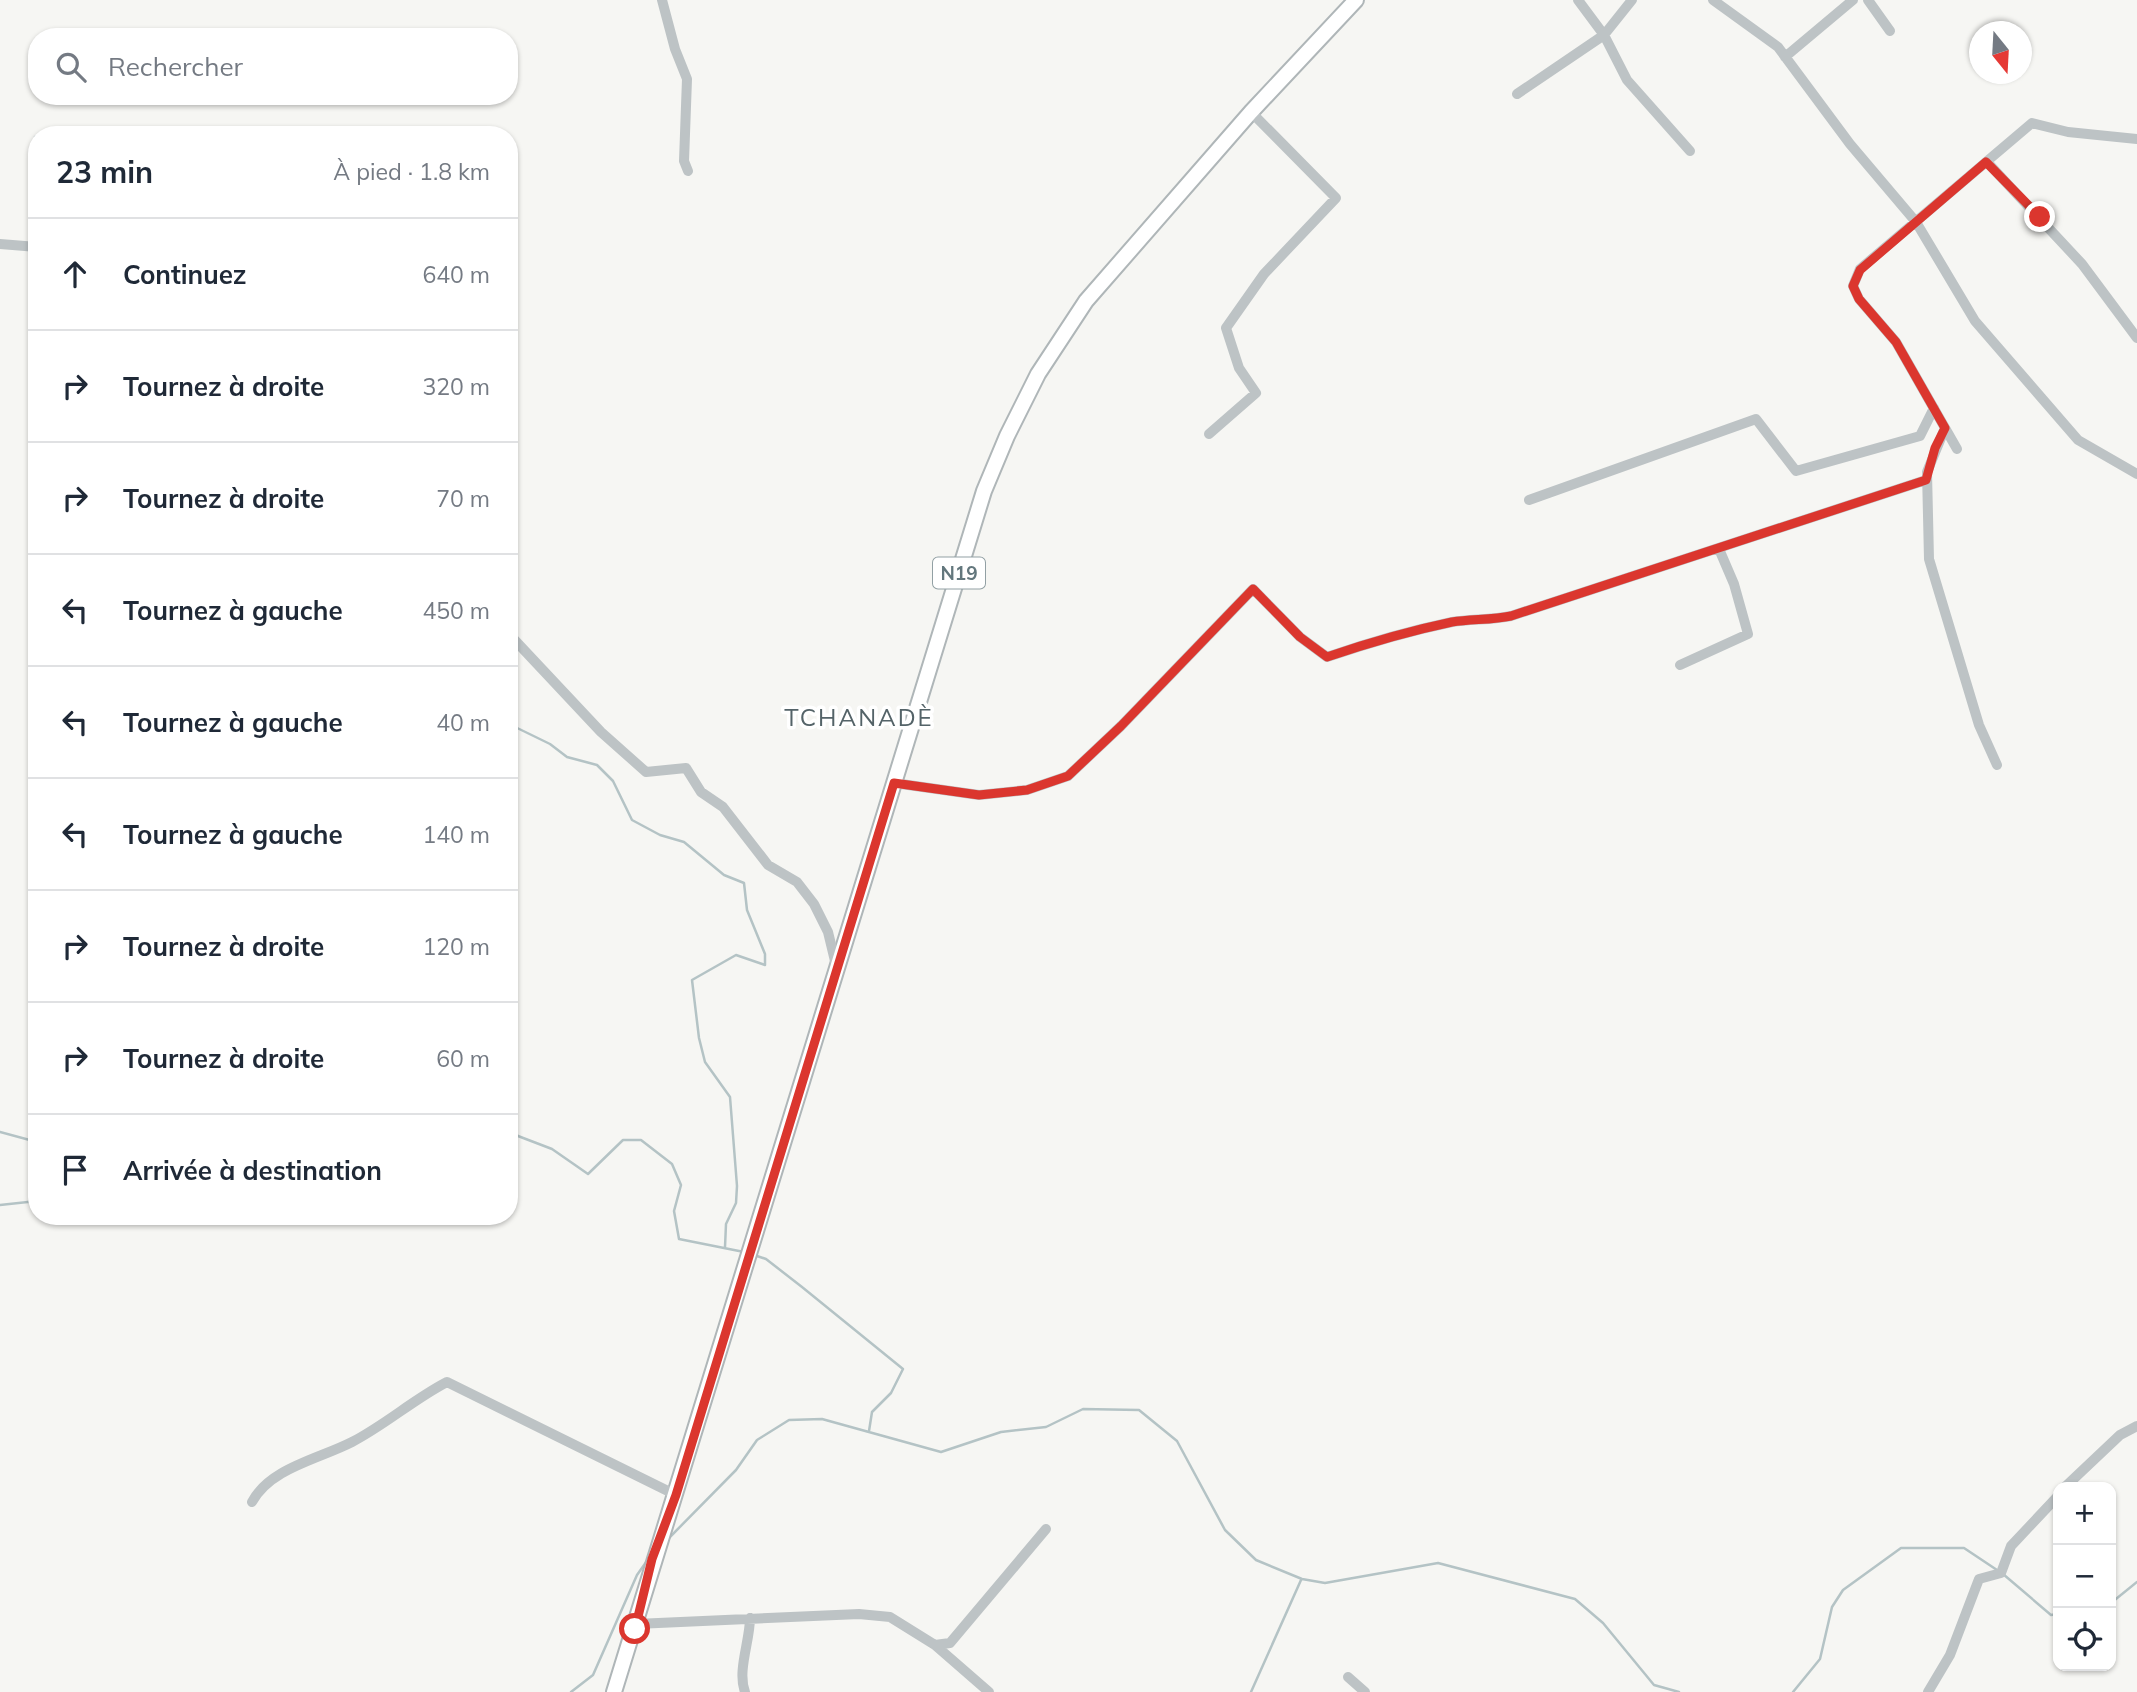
<!DOCTYPE html>
<html lang="fr">
<head>
<meta charset="utf-8">
<style>
	body { margin:0; font-family:Mulish,sans-serif; background:#f2f2f3; color:#1f2937 }
	.controls { position:absolute; right:21px; bottom:21px; display:grid; overflow:hidden; border-radius:14px; box-shadow:0 2px 5px #0004 }
	.controls button { width:63px; height:63px; display:grid; place-items:center; padding:0; border:0; border-bottom:2px solid #e0e1e3; background:#fff; color:#1f2937; font:35px sans-serif }
	.compass { position:absolute; left:1969px; top:21px; width:63px; height:63px; border-radius:50%; background:#fff; box-shadow:0 2px 5px #0004; rotate:162deg }
	.stop { position:absolute; width:21px; height:21px; margin:-16px; border:5px solid #db362e; border-radius:50%; background:#fff }
	.stop.end { background:#db362e; border-color:#fff; box-shadow:0 2px 7px #0008 }
	.list { margin:0; padding:0; list-style:none }
	h2 { display:flex; justify-content:space-between; align-items:center; height:91px; margin:0; padding:0 28px; font-size:30px }
	h2 small { font-size:23px; font-weight:400; color:#747a83 }
	.list li { display:grid; grid-template-columns:46px 1fr auto; gap:21px; align-items:center; box-sizing:border-box; height:112px; padding:0 28px; border-top:2px solid #e0e1e3 }
	.list b { display:block; font-size:26px; white-space:nowrap }
	.list em { font-size:23px; font-style:normal; color:#747a83 }
	.icon { flex:none; width:38px; height:38px; fill:none; stroke:currentColor; stroke-width:2; stroke-linecap:round; stroke-linejoin:round }
	.map { position:relative; flex:none; width:2137px; height:1692px; overflow:hidden }
	.search { position:absolute; background:#fff; box-shadow:0 2px 5px #0004; left:28px; top:28px; width:490px; height:77px; display:flex; align-items:center; gap:18px; box-sizing:border-box; padding:0 24px; border-radius:28px; color:#747a83; font-size:26px }
	.panel { position:absolute; background:#fff; box-shadow:0 2px 5px #0004; left:28px; top:126px; width:490px; height:1099px; border-radius:28px }
	.map>svg:first-child { display:block }
	.lines { fill:none; stroke-linecap:round; stroke-linejoin:round }
	.stream { stroke:#b4c3c5; stroke-width:2.5 }
	.primary-casing { stroke:#afb6b8; stroke-width:18 }
	.minor { stroke:#bdc3c5; stroke-width:10 }
	.primary { stroke:#fff; stroke-width:14 }
	.route { stroke:#db362e; stroke-width:9 }
	.labels { text-anchor:middle; dominant-baseline:central; stroke-width:7; stroke-linejoin:round; paint-order:stroke }
	.shield { fill:#fff; stroke:#92a0a4; stroke-width:2 }
	.shield-label { font-size:19px; font-weight:bold; fill:#63777d }
	.quarter-label { font-size:24px; letter-spacing:2px; fill:#546368; stroke:#fff }
</style>
</head>
<body>
<div class="map">
<svg width="2137" height="1692" viewBox="0 0 2137 1692">
	<rect width="100%" height="100%" fill="#f6f6f3"/>
	<g class="lines">
		<!-- stream -->
		<path class="stream" d="M 40,135 L 50,130 L 94,135
			M 35,137 L 37,136
			M 509,724 L 550,744 L 567,757 L 597,765 L 613,781 L 632,820 L 660,835 L 684,842 L 724,875 L 744,883 L 747,910 L 765,954 L 765,965 L 736,955 L 692,980 L 699,1038 L 705,1062 L 730,1097 L 737,1186 L 736,1203 L 726,1224 L 725,1247
			M 509,1128 L 518,1136 L 552,1149 L 588,1174 L 623,1140 L 641,1140 L 672,1164 L 681,1185 L 674,1211 L 679,1239 L 744,1252
			M 0,1132 L 37,1142
			M 0,1205 L 37,1201
			M 754,1255 L 766,1259 L 802,1287 L 903,1369 L 891,1393 L 872,1412 L 869,1431
			M 668,1539 L 736,1470 L 757,1440 L 789,1420 L 822,1419 L 941,1452 L 1001,1432 L 1046,1427 L 1083,1409 L 1139,1410 L 1177,1441 L 1225,1530 L 1256,1560 L 1302,1579 L 1325,1583 L 1438,1563 L 1575,1599 L 1603,1623 L 1654,1685 L 1679,1692
			M 2003,1574 L 2051,1615 L 2058,1614
			M 2111,1603 L 2137,1582
			M 571,1692 L 593,1675 L 637,1575 L 649,1558
			M 1251,1692 L 1301,1580
			M 1793,1692 L 1820,1659 L 1832,1607 L 1843,1590 L 1901,1548 L 1964,1548 L 1997,1570"/>
		<!-- primary casing -->
		<g class="primary-casing">
			<path id="primary" d="M 614,1692 L 984,491 L 1007,436 L 1038,374 L 1086,301 L 1251,112 L 1356,0"/>
		</g>
		<!-- minor -->
		<path class="minor" d="M 662,0 L 675,49 L 687,79 L 684,161 L 688,171
			M 1578,0 L 1604,35 L 1627,80 L 1690,151
			M 1713,0 L 1778,47 L 1850,144 L 1916,222 L 1975,321 L 2078,440 L 2137,474
			M 1868,0 L 1890,31
			M 1785,57 L 1853,0
			M 1517,94 L 1604,35 L 1632,0
			M 1987,162 L 2082,264 L 2137,338
			M 0,244 L 37,247
			M 1945,428 L 1927,472 L 1929,559 L 1979,725 L 1997,765
			M 1209,434 L 1256,393 L 1239,368 L 1226,328 L 1264,274 L 1336,198 L 1251,112
			M 1957,449 L 1896,342 L 1859,299 L 1853,286 L 1860,269 L 2032,123 L 2068,132 L 2137,139
			M 1529,500 L 1756,419 L 1796,471 L 1920,436 L 1934,408
			M 509,634 L 601,732 L 646,772 L 686,768 L 701,792 L 723,807 L 768,865 L 797,882 L 814,904 L 828,932 L 836,965
			M 1680,665 L 1748,634 L 1734,584 L 1719,549
			M 894,783 L 979,795 L 1027,790 L 1068,776 L 1121,726 L 1253,589 L 1300,637 L 1327,657 C 1368,643 1409,631 1452,622 C 1472,619 1492,620 1511,616 L 1926,480
			M 2065,1487 L 2120,1435 L 2137,1426
			M 252,1502 C 270,1468 319,1459 352,1442 C 385,1425 414,1399 447,1382 L 676,1495
			M 636,1624 L 859,1614 L 890,1617 L 935,1645 L 950,1643 L 1046,1529
			M 935,1645 L 989,1692
			M 1348,1677 L 1365,1692
			M 745,1692 C 737,1671 750,1641 750,1618
			M 1928,1692 L 1950,1655 L 1979,1579 L 2001,1573 L 2011,1546 L 2058,1496"/>
		<!-- primary -->
		<use href="#primary" class="primary"/>
	</g>
	<g class="lines">
		<!-- route -->
		<path class="route" d="M 635,1629 L 652,1559 L 676,1495 L 894,783 L 979,795 L 1027,790 L 1068,776 L 1121,726 L 1253,589 L 1300,637 L 1327,657 C 1368,643 1409,631 1452,622 C 1472,619 1492,620 1511,616 L 1926,480 L 1935,448 L 1945,428 L 1896,342 L 1859,299 L 1853,286 L 1860,270 L 1986,162 L 2040,217"/>
	</g>
	<g class="labels">
		<!-- shield labels -->
		<rect class="shield" x="933" y="557.5" width="52" height="31" rx="5"/>
		<g class="shield-label">
			<text x="959" y="573">N19</text>
		</g>
		<!-- quarter labels -->
		<g class="quarter-label">
			<text x="859" y="717">TCHANADÈ</text>
		</g>
	</g>
</svg>
<div class="controls">
<button>+</button>
<button>−</button>
<button><svg class="icon" aria-label="locate" viewBox="0 0 24 24"><circle cx="12" cy="12" r="6"/><path d="M12 2v4M12 18v4M2 12h4M18 12h4"/></svg></button>
</div>
<svg class="compass" viewBox="-18 -18 36 36"><path d="M0-13l5 13h-10z" fill="#e53935"/><path d="M0 13l5-13h-10z" fill="#747a83"/></svg>
<div class="stop" style="left:635px;top:1629px"></div>
<div class="stop end" style="left:2040px;top:217px"></div>
<div class="search"><svg class="icon" aria-label="search" viewBox="0 0 24 24"><circle cx="10" cy="10" r="6"/><path d="M15 15l6 6"/></svg>Rechercher</div>
<section class="panel">
<h2>23 min<small>À pied · 1.8 km</small></h2>
<ul class="list">
<li><svg class="icon" aria-label="ahead" viewBox="0 0 24 24"><path d="M12 20V5M6 11l6-6 6 6"/></svg><div><b>Continuez</b></div><em>640 m</em></li>
<li><svg class="icon" aria-label="right" viewBox="0 0 24 24"><path d="M7 20v-9h11M14 6l5 5-5 5"/></svg><div><b>Tournez à droite</b></div><em>320 m</em></li>
<li><svg class="icon" aria-label="right" viewBox="0 0 24 24"><path d="M7 20v-9h11M14 6l5 5-5 5"/></svg><div><b>Tournez à droite</b></div><em>70 m</em></li>
<li><svg class="icon" aria-label="left" viewBox="0 0 24 24"><path d="M17 20v-9H6M10 6l-5 5 5 5"/></svg><div><b>Tournez à gauche</b></div><em>450 m</em></li>
<li><svg class="icon" aria-label="left" viewBox="0 0 24 24"><path d="M17 20v-9H6M10 6l-5 5 5 5"/></svg><div><b>Tournez à gauche</b></div><em>40 m</em></li>
<li><svg class="icon" aria-label="left" viewBox="0 0 24 24"><path d="M17 20v-9H6M10 6l-5 5 5 5"/></svg><div><b>Tournez à gauche</b></div><em>140 m</em></li>
<li><svg class="icon" aria-label="right" viewBox="0 0 24 24"><path d="M7 20v-9h11M14 6l5 5-5 5"/></svg><div><b>Tournez à droite</b></div><em>120 m</em></li>
<li><svg class="icon" aria-label="right" viewBox="0 0 24 24"><path d="M7 20v-9h11M14 6l5 5-5 5"/></svg><div><b>Tournez à droite</b></div><em>60 m</em></li>
<li><svg class="icon" aria-label="arrive" viewBox="0 0 24 24"><path d="M6 21V4h12l-3 4 3 4H6"/></svg><div><b>Arrivée à destination</b></div></li>
</ul>
</section>
</div>
</body>
</html>
